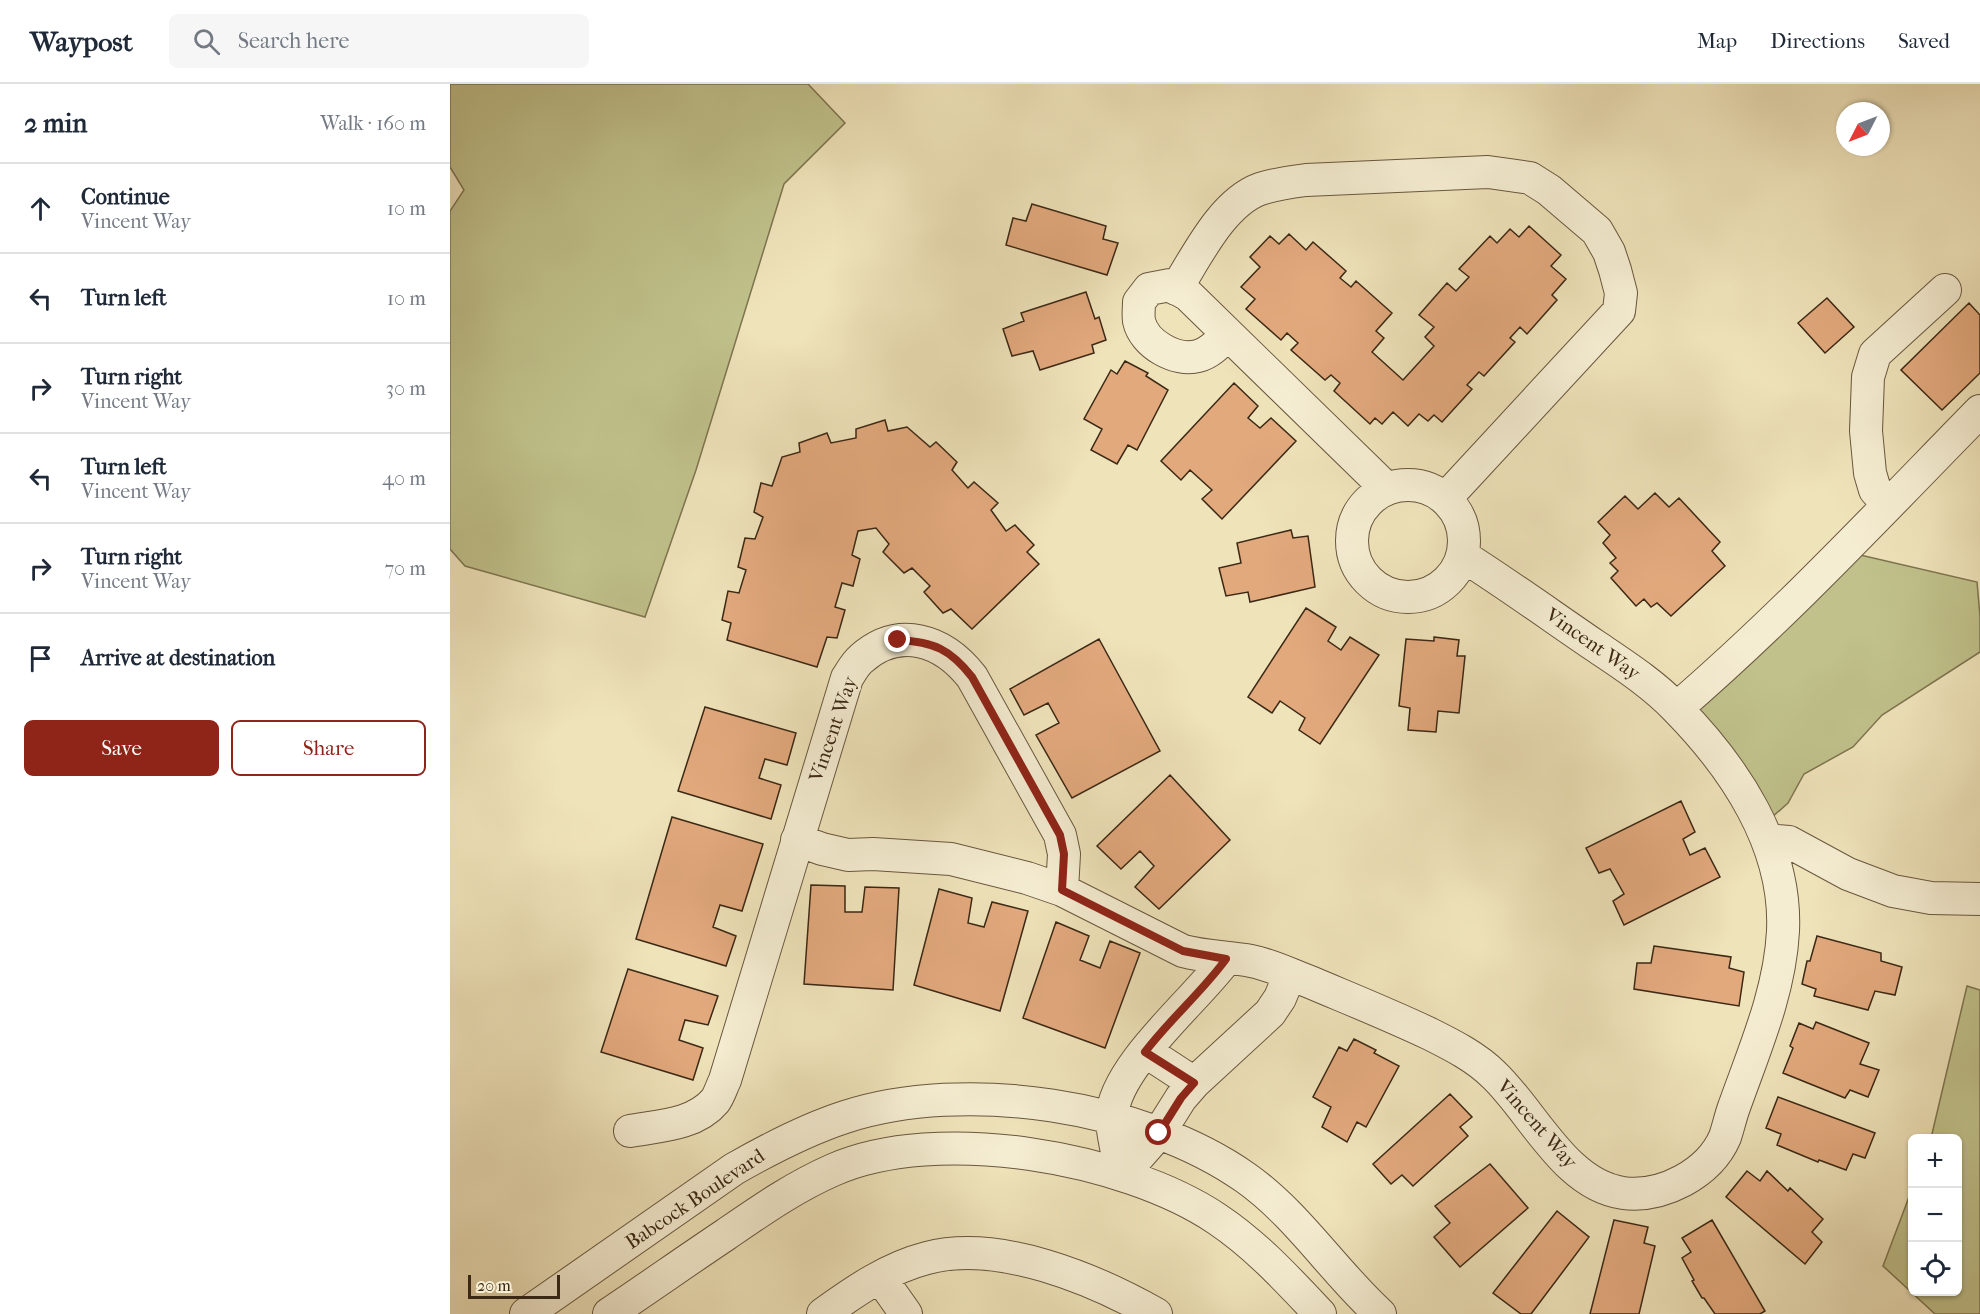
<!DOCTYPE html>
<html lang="en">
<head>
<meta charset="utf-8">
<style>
	body { margin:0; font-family:"IM FELL French Canon",serif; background:#f6f6f7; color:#1f2937 }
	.controls { position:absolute; right:18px; bottom:18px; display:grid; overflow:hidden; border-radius:9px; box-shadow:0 2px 4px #0004 }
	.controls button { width:54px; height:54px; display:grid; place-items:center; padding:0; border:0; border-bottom:2px solid #e0e1e3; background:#fff; color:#1f2937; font:30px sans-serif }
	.compass { position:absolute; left:1386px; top:18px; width:54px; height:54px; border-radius:50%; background:#fff; box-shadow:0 2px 4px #0004; rotate:228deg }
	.scale { position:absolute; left:18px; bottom:15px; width:92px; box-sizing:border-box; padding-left:6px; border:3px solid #3b2815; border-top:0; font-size:16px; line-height:21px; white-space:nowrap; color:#3b2815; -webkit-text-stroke:4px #f5edd2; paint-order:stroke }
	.stop { position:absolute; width:18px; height:18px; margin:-14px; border:4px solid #8f2418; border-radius:50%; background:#fff }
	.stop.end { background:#8f2418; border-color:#fff; box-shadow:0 2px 6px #0008 }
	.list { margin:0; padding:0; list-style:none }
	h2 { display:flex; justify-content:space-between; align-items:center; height:78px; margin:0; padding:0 24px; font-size:26px }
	h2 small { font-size:20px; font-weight:400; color:#747a83 }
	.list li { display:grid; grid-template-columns:39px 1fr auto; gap:18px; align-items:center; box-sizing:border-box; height:90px; padding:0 24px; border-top:2px solid #e0e1e3 }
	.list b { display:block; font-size:22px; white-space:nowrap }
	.list p { margin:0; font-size:20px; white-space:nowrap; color:#747a83 }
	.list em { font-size:20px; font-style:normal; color:#747a83 }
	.actions { display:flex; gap:12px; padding:18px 24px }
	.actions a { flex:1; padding:14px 0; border:2px solid #8f2418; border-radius:9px; text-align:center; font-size:21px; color:#8f2418 }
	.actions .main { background:#8f2418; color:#fff }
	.icon { flex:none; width:33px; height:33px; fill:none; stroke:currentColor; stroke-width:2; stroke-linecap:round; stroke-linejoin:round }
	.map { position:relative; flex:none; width:1530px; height:1230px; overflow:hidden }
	header { display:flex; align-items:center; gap:36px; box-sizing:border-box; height:84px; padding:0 30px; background:#fff; border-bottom:2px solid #e0e1e3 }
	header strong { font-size:28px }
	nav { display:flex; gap:33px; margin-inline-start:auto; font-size:21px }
	.search { width:420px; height:54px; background:#f6f6f7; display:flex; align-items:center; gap:15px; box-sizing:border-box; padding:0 21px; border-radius:9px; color:#747a83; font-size:22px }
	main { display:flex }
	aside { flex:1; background:#fff }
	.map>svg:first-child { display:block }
	.green { fill:#c0c18b; stroke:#7e7450; stroke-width:1.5 }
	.building { fill:#e2a97d; stroke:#3b2815; stroke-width:1.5 }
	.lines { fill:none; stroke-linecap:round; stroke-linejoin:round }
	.minor-casing { stroke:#68573e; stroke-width:34 }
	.minor { stroke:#f5edd2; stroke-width:32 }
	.route { stroke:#8f2418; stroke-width:8 }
	.labels { text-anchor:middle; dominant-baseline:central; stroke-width:6; stroke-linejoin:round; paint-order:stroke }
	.street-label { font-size:20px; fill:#3b2815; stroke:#f5edd2 }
</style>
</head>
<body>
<header>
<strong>Waypost</strong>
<div class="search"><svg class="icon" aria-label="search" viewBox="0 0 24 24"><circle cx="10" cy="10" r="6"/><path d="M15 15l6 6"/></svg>Search here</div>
<nav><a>Map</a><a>Directions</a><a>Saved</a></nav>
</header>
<main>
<aside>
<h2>2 min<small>Walk · 160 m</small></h2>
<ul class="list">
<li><svg class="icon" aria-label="ahead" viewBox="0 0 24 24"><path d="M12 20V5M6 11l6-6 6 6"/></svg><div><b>Continue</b><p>Vincent Way</p></div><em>10 m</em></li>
<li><svg class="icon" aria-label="left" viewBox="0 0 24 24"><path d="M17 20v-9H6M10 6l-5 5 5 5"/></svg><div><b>Turn left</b></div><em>10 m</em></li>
<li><svg class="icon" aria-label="right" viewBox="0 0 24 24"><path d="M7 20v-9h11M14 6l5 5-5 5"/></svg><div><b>Turn right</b><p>Vincent Way</p></div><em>30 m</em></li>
<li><svg class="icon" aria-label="left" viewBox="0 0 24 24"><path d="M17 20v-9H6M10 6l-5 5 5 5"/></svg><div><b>Turn left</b><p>Vincent Way</p></div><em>40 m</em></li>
<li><svg class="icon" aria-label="right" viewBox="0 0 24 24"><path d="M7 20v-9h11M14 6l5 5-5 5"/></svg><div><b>Turn right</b><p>Vincent Way</p></div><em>70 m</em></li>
<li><svg class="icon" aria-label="arrive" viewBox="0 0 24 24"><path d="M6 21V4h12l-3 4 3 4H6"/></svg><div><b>Arrive at destination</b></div></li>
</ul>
<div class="actions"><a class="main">Save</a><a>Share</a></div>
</aside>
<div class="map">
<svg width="1530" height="1230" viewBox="0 0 1530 1230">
	<rect width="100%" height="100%" fill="#efe3ba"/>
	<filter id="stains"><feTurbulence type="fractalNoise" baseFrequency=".00333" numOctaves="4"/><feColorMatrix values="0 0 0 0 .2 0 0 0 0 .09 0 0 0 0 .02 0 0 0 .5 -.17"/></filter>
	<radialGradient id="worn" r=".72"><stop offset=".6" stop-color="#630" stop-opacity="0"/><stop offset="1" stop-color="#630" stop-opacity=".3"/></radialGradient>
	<!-- green -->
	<path class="green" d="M 0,0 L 358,0 L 395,39 L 334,100 L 246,386 L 195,533 L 15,482 L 0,465 L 0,127 L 14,106 L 0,83 Z
		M 1393,467 L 1527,498 L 1530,532 L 1530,568 L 1432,631 L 1403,663 L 1354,690 L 1338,719 L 1311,743 L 1227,624 Z
		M 1517,902 L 1530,906 L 1530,1230 L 1485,1230 L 1433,1182 L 1462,1105 L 1462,1208 L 1508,1208 L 1508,1054 L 1481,1054 Z"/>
	<!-- building -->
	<path class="building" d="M 582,120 L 656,142 L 653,155 L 668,159 L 657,191 L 556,161 L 563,134 L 576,137 Z
		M 1079,142 L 1111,171 L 1101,182 L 1116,195 L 1102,211 L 1107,216 L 1077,250 L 1070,243 L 1060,254 L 1065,258 L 1034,292 L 1029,288 L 1017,301 L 1022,305 L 992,338 L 984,331 L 978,337 L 969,330 L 958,342 L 943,328 L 932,340 L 925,334 L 920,340 L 884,307 L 890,299 L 881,291 L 875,296 L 841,266 L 848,259 L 837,249 L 831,256 L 796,225 L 805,215 L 791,203 L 810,183 L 800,173 L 820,152 L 829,160 L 839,150 L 856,166 L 863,158 L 896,187 L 890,194 L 901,203 L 906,197 L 942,229 L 926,247 L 934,254 L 922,268 L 953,296 L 984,262 L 975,253 L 984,243 L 969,231 L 997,199 L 1006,207 L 1019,193 L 1009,185 L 1040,152 L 1047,159 L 1060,145 L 1069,153 Z
		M 636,208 L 645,235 L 649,233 L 656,256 L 642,261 L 644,269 L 590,286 L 583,267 L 562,272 L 553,245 L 574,237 L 571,229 Z
		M 1377,214 L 1404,243 L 1375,269 L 1348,239 Z
		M 1519,219 L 1530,231 L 1530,289 L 1492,326 L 1451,286 Z
		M 675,277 L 698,289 L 696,292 L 718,306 L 687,366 L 678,361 L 667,380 L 641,366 L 652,345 L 634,335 L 661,286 L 667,290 Z
		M 784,299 L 808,322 L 798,334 L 810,344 L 821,334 L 846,357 L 772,435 L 752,415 L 762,406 L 740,386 L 731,396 L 711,377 Z
		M 435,336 L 438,347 L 457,343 L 480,363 L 486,358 L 507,378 L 502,386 L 518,404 L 524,398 L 548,419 L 541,426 L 556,447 L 565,441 L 584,461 L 577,468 L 589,480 L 522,545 L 501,525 L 493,529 L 474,508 L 480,502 L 462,484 L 454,489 L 433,468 L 439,460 L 426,444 L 408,447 L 402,471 L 410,475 L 403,502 L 392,499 L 385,523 L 395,526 L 387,554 L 377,553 L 367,583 L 277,556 L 281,539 L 272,536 L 278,507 L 289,509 L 296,486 L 288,483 L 295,454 L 305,455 L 313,433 L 304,428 L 311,399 L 322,402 L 332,373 L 350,368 L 349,359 L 377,349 L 381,359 L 406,354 L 406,345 Z
		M 1205,409 L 1219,423 L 1229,414 L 1270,458 L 1262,467 L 1275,482 L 1221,532 L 1207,519 L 1201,523 L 1194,515 L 1186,522 L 1161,494 L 1168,487 L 1160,479 L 1166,474 L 1153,459 L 1160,451 L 1148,438 L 1175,412 L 1188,425 Z
		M 841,446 L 843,454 L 858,452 L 865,503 L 800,518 L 798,508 L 776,512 L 769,484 L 791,479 L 787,459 Z
		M 856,524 L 886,543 L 878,557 L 891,566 L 900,553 L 929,571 L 870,660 L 849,646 L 855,634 L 830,617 L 822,629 L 798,613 Z
		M 984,553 L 1009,556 L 1007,572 L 1015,572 L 1009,629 L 988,627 L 986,648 L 958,646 L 960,624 L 949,622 L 956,555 L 984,557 Z
		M 649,555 L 710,667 L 622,714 L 586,651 L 609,639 L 598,619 L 574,631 L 560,605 Z
		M 255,623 L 346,649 L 337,681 L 315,675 L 309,694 L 331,701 L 321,735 L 228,707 Z
		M 720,691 L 780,756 L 709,825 L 685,803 L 704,782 L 690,767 L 671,785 L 647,762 Z
		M 1231,717 L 1245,748 L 1233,755 L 1240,771 L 1255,764 L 1270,793 L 1174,841 L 1163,817 L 1174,810 L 1160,785 L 1149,789 L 1136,764 Z
		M 222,733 L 313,760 L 292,827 L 270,821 L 263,843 L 286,852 L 276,882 L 186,855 Z
		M 361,801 L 395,802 L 395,828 L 412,828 L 415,803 L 449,804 L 443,906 L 354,900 Z
		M 489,805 L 522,814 L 518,839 L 534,843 L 542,818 L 578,827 L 550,927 L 464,901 Z
		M 606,838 L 639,852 L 630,876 L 650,884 L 660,857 L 690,869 L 655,964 L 573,934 Z
		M 1367,852 L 1431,869 L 1431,877 L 1452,883 L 1445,911 L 1425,907 L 1418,926 L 1364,912 L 1366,905 L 1352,900 L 1357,877 L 1360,877 Z
		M 1204,862 L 1281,873 L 1279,884 L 1294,888 L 1289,922 L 1184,905 L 1187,879 L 1201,879 Z
		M 178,885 L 268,912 L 258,941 L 235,936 L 229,956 L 253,964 L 243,996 L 151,968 Z
		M 1366,938 L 1419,959 L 1410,980 L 1429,986 L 1418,1013 L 1400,1006 L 1395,1014 L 1333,989 L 1343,964 L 1340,962 L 1349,939 L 1363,945 Z
		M 904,955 L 926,966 L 924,969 L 949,982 L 916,1043 L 907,1038 L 897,1058 L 872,1043 L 881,1023 L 863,1013 L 889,963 L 897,967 Z
		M 1000,1010 L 1022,1033 L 1010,1043 L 1018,1052 L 963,1102 L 952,1091 L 941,1100 L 923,1080 Z
		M 1328,1013 L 1425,1049 L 1415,1074 L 1403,1070 L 1396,1086 L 1369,1076 L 1368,1078 L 1327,1061 L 1331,1050 L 1316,1044 Z
		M 1040,1080 L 1078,1124 L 1010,1183 L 984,1153 L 1000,1139 L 985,1122 Z
		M 1297,1087 L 1310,1097 L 1317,1087 L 1338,1107 L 1340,1104 L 1373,1135 L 1362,1148 L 1372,1158 L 1355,1180 L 1276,1113 Z
		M 1107,1127 L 1139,1153 L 1081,1230 L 1071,1230 L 1043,1209 Z
		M 1164,1136 L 1198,1143 L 1194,1159 L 1205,1162 L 1189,1230 L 1140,1230 Z
		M 1262,1136 L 1315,1227 L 1310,1230 L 1265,1230 L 1254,1214 L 1252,1214 L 1242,1197 L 1244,1196 L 1232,1174 L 1241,1168 L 1232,1154 Z"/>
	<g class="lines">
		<!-- minor casing -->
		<g class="minor-casing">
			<path id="minor" d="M 726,205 C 747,172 772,119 810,105 C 825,100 841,98 856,96 L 1038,88 L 1080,94 L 1099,106 L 1147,147 L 1159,168 L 1165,186 L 1171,209 L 1169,227 L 995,415
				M 778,250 C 769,259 760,269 748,272 C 726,278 694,260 689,237 C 688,231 689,224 689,218 L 699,205 L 720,201 L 738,211 L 937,405
				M902 457a56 56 0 1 1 112 0a56 56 0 1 1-112 0Z
				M 1438,420 L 1425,406 L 1420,389 L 1416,347 L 1418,293 L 1425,270 L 1495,206
				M 1227,624 C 1334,532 1431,428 1530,327
				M 347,756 L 372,765 L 398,771 L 423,770 L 501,775 L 577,794 L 612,806 L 733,867 C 756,873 779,873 801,877 C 822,881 841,891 860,898 C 900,915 940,931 980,950 C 1002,961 1026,973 1044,991 C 1083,1028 1115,1101 1173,1109 C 1212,1114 1259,1090 1275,1053 C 1278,1044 1280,1035 1283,1026 C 1303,969 1330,909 1333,847 C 1337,761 1284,683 1226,624 C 1202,599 1172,580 1144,561 C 1100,531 1057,500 1013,472
				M 1317,756 L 1339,758 L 1398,790 L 1443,807 L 1481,814 L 1530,815
				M 695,967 L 744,999
				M 180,1047 C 208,1042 245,1041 265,1017 C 269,1012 272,1002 275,996 L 397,594 C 401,588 405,580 411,575 C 449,541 493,556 522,593 L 610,751 L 614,770 L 612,806
				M 672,1091 L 709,1049 L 731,1014 L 744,999 L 820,929 L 830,914 L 840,890
				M 672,1091 C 669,1075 661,1047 662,1032 C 665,982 746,916 776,875
				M 430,1193 L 456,1230
				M 76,1230 L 284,1085 C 319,1065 355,1046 395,1033 C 515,994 693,1021 796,1094 C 848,1131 883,1187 930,1230
				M 159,1230 C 198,1204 236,1177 275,1151 C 310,1127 344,1103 383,1086 C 487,1040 675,1073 767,1135 C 806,1161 838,1196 870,1230
				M 373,1230 C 405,1207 438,1184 477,1174 C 549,1155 644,1195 706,1230"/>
		</g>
		<!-- minor -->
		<use href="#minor" class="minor"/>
	</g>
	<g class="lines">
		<!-- route -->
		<path class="route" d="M 448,556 C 484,558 500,565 522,593 L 610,751 L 614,770 L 612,806 L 733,867 L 776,875 C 752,908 720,935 695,968 L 744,999 L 731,1014 L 709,1049"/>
	</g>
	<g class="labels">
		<!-- street labels -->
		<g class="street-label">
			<text transform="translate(1143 560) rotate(35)">Vincent Way</text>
			<text transform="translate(383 645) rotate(-71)">Vincent Way</text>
			<text transform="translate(1087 1040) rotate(49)">Vincent Way</text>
			<text transform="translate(245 1115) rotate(-34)">Babcock Boulevard</text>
		</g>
	</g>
	<rect width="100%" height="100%" filter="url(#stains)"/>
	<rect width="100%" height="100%" fill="url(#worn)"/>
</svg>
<div class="controls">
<button>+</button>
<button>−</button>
<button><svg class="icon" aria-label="locate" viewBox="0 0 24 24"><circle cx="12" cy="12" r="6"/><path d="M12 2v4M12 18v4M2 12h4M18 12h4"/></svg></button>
</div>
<svg class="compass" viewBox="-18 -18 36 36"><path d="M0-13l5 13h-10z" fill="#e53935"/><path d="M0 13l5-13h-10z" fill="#747a83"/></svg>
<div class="scale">20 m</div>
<div class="stop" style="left:709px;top:1049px"></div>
<div class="stop end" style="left:448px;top:556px"></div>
</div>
</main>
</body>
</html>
